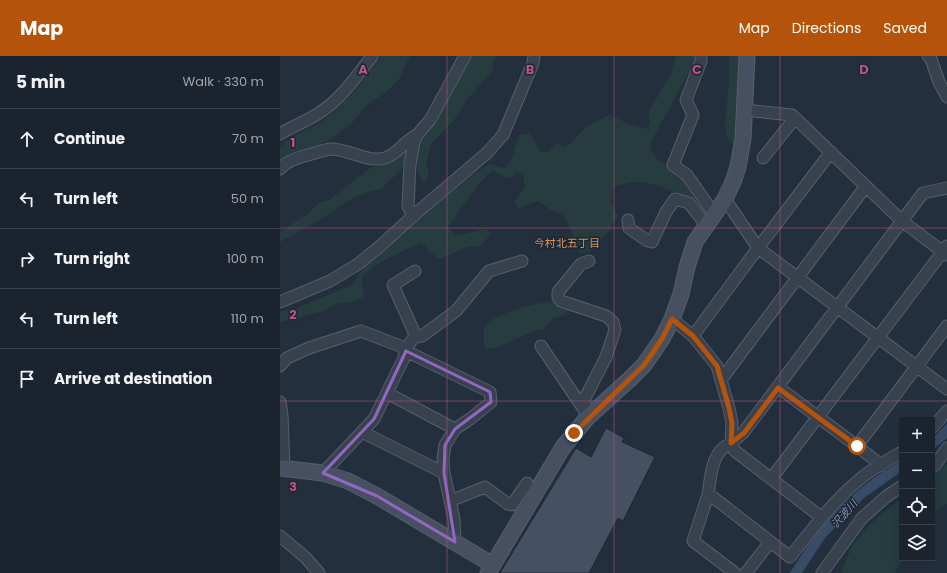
<!DOCTYPE html>
<html lang="en">
<head>
<meta charset="utf-8">
<style>
	body { margin:0; font-family:Poppins,"Noto Sans JP",sans-serif; background:#242b36; color:#f1f3f6 }
	.controls { position:absolute; right:12px; bottom:12px; display:grid; overflow:hidden; border-radius:0px; box-shadow:0 4px 16px #0002 }
	.controls button { width:36px; height:36px; display:grid; place-items:center; padding:0; border:0; border-bottom:1px solid #39404a; background:#1b232e; color:#f1f3f6; font:20px sans-serif }
	.stop { position:absolute; width:12px; height:12px; margin:-9px; border:3px solid #b45309; border-radius:50%; background:#fff }
	.stop.end { background:#b45309; border-color:#fff; box-shadow:0 1px 4px #0008 }
	.list { margin:0; padding:0; list-style:none }
	h2 { display:flex; justify-content:space-between; align-items:center; height:52px; margin:0; padding:0 16px; font-size:17px }
	h2 small { font-size:13px; font-weight:400; color:#a0a4aa }
	.list li { display:grid; grid-template-columns:26px 1fr auto; gap:12px; align-items:center; box-sizing:border-box; height:60px; padding:0 16px; border-top:1px solid #39404a }
	.list b { display:block; font-size:15px; white-space:nowrap }
	.list em { font-size:13px; font-style:normal; color:#a0a4aa }
	.icon { flex:none; width:22px; height:22px; fill:none; stroke:currentColor; stroke-width:2; stroke-linecap:round; stroke-linejoin:round }
	.map { position:relative; flex:none; width:667px; height:517px; overflow:hidden }
	header { display:flex; align-items:center; gap:24px; box-sizing:border-box; height:56px; padding:0 20px; background:#b45309; color:#fff }
	header strong { font-size:19px }
	nav { display:flex; gap:22px; margin-inline-start:auto; font-size:14px }
	main { display:flex }
	aside { flex:1; background:#1b232e }
	.map>svg:first-child { display:block }
	.green { fill:#263c3f }
	.water { fill:#394c67 }
	.building { fill:#455162; stroke:#1f2835 }
	.lines { fill:none; stroke-linecap:round; stroke-linejoin:round }
	.street-casing { stroke:#565f6c; stroke-width:13 }
	.secondary-casing { stroke:#565f6c; stroke-width:17 }
	.street { stroke:#38414e; stroke-width:11 }
	.secondary { stroke:#465061; stroke-width:15 }
	.route { stroke:#b45309; stroke-width:5 }
	.marked { fill:none; stroke:#9266c3; stroke-width:3; stroke-linejoin:round }
	.grid { fill:none; stroke:#bd5182; stroke-width:1; stroke-opacity:0.55 }
	.labels { text-anchor:middle; dominant-baseline:central; stroke-width:3; stroke-linejoin:round; paint-order:stroke }
	.neighbourhood-label { font-size:11px; fill:#d59563; stroke:#1d2633 }
	.water-label { font-size:11px; font-style:italic; fill:#7c92b1; stroke:#1d2633 }
	.grid-label { font-size:13px; text-anchor:middle; font-weight:bold; fill:#bd5182; stroke:#1d2633; stroke-width:3; stroke-linejoin:round; paint-order:stroke }
</style>
</head>
<body>
<header>
<strong>Map</strong>
<nav><a>Map</a><a>Directions</a><a>Saved</a></nav>
</header>
<main>
<aside>
<h2>5 min<small>Walk · 330 m</small></h2>
<ul class="list">
<li><svg class="icon" aria-label="ahead" viewBox="0 0 24 24"><path d="M12 20V5M6 11l6-6 6 6"/></svg><div><b>Continue</b></div><em>70 m</em></li>
<li><svg class="icon" aria-label="left" viewBox="0 0 24 24"><path d="M17 20v-9H6M10 6l-5 5 5 5"/></svg><div><b>Turn left</b></div><em>50 m</em></li>
<li><svg class="icon" aria-label="right" viewBox="0 0 24 24"><path d="M7 20v-9h11M14 6l5 5-5 5"/></svg><div><b>Turn right</b></div><em>100 m</em></li>
<li><svg class="icon" aria-label="left" viewBox="0 0 24 24"><path d="M17 20v-9H6M10 6l-5 5 5 5"/></svg><div><b>Turn left</b></div><em>110 m</em></li>
<li><svg class="icon" aria-label="arrive" viewBox="0 0 24 24"><path d="M6 21V4h12l-3 4 3 4H6"/></svg><div><b>Arrive at destination</b></div></li>
</ul>
</aside>
<div class="map">
<svg width="667" height="517" viewBox="0 0 667 517">
	<rect width="100%" height="100%" fill="#242f3e"/>
	<!-- green -->
	<path class="green" d="M 100,0 L 130,0 L 119,23 L 107,36 L 89,47 L 71,68 L 51,83 L 33,91 L 12,97 L 0,106 L 0,91 C 12,77 31,74 45,63 C 67,46 85,23 100,0 Z
		M 189,0 L 217,0 L 214,5 L 212,16 L 189,41 L 174,64 L 151,88 L 146,107 L 149,117 L 146,126 L 142,127 C 127,97 152,69 167,44 C 175,29 182,15 189,0 Z
		M 396,0 L 415,0 L 412,11 L 372,84 L 370,93 L 378,104 L 392,112 L 399,118 L 413,138 L 412,143 C 399,137 370,125 355,126 C 348,126 341,130 334,130 L 331,145 L 338,160 L 329,175 L 310,196 L 300,197 L 294,189 L 292,176 L 284,160 L 269,153 L 258,145 L 238,152 L 235,145 L 245,131 L 243,120 L 237,115 L 232,122 L 224,121 L 213,114 L 199,128 L 168,171 L 175,180 L 207,173 L 211,178 L 200,190 L 188,191 L 159,203 L 149,195 L 142,186 L 101,206 L 82,220 L 82,226 L 84,240 L 74,246 L 58,247 L 45,255 L 0,266 L 0,255 L 15,253 L 72,229 L 87,207 L 190,121 L 209,108 L 226,112 L 232,103 L 239,79 L 249,77 L 261,96 L 268,96 L 277,87 L 284,91 C 293,88 295,82 301,76 C 308,69 320,63 329,59 L 352,69 L 368,73 L 370,66 L 368,57 L 391,17 Z
		M 449,0 L 460,0 L 456,90 L 448,84 L 445,69 L 449,26 Z
		M 123,93 L 128,97 L 121,114 L 101,133 L 88,136 L 73,142 L 36,166 L 0,186 L 0,176 L 29,157 L 38,147 L 49,144 L 67,130 L 89,113 L 112,103 Z
		M 274,245 L 291,252 L 286,259 L 273,262 L 263,274 L 256,274 L 219,291 L 206,294 C 204,287 201,277 206,270 C 216,256 257,247 274,245 Z
		M 667,408 L 667,448 L 658,453 L 652,459 L 652,419 Z
		M 622,442 L 623,502 L 615,517 L 562,517 L 562,514 L 572,490 L 589,469 Z"/>
	<!-- water -->
	<path class="water" d="M 667,367 L 667,382 L 652,394 L 652,383 Z
		M 622,403 L 622,415 L 584,442 L 545,482 L 522,517 L 510,517 C 528,487 552,457 579,434 C 592,422 608,413 622,403 Z"/>
	<!-- building -->
	<path class="building" d="M 326,372 L 344,382 L 342,386 L 375,401 L 343,465 L 338,462 L 309,517 L 220,517 L 296,392 L 311,401 Z"/>
	<g class="lines">
		<!-- street casing -->
		<g class="street-casing">
			<path id="street" d="M 421,0 L 421,5 L 406,44 L 413,59 L 393,109 L 407,119 L 434,158
				M 648,0 L 651,3 L 659,26 L 667,41
				M 464,54 L 512,59 L 622,165 L 667,199
				M 0,78 C 13,70 27,65 39,57 C 61,43 76,21 92,0
				M 483,102 L 515,62
				M 0,113 C 7,105 15,103 24,100 C 33,98 42,94 51,93 C 69,93 87,107 105,102 C 118,98 125,84 137,79
				M 445,143 L 478,192 L 667,333
				M 133,160 L 128,150 L 130,108 L 134,87 L 137,79 L 150,64 L 185,0
				M 348,164 L 349,172 L 366,184 L 372,186 L 386,156 L 395,143 L 409,147 L 426,169
				M 0,246 L 50,225 L 78,208 L 99,191 L 133,160 L 207,97 L 223,79 L 253,7 L 254,0
				M 392,263 L 413,280 L 437,310 L 449,352 L 452,367 L 451,387 C 431,395 431,420 428,439 L 434,442 L 510,501 C 532,474 553,445 580,423 C 593,412 608,404 622,396
				M 413,280 L 478,192 L 551,96
				M 134,281 L 134,276 L 113,229 L 135,215
				M 261,290 L 305,355
				M 0,310 L 7,302 L 29,292 L 81,275 L 120,290 L 126,295 L 210,336 L 211,346 L 190,363 L 175,373 L 165,389 L 163,403 L 164,417 L 174,463 L 175,486
				M 441,324 L 586,130
				M 498,331 L 577,390 L 596,405 L 600,410
				M 107,337 L 175,373
				M 0,346 L 2,359 L 4,412
				M 307,362 L 305,355 L 305,342 L 326,301 L 335,274 L 333,266 L 326,260 L 281,245 L 278,241 L 278,236 L 301,208 L 309,205
				M 652,372 L 667,355
				M 82,376 L 164,417
				M 577,390 L 667,270
				M 652,411 L 656,408 L 667,392
				M 43,417 L 94,363 L 123,304 L 128,290 L 134,281 L 142,280 L 176,255 L 209,215 L 242,205
				M 491,423 L 667,190
				M 428,439 L 413,485 L 455,517
				M 170,445 L 205,431 L 228,448 L 232,449 L 247,427
				M 541,461 L 455,395 L 451,387 L 463,377 L 643,137 L 667,132
				M 0,480 L 26,502 L 39,517
				M 466,517 L 490,486
				M 542,517 L 582,462 L 607,440 L 622,430"/>
		</g>
		<!-- secondary casing -->
		<g class="secondary-casing">
			<path id="secondary" d="M 0,412 L 43,417 L 68,425 L 97,440 L 213,509
				M 208,517 L 283,391 L 307,362 L 351,322 L 364,309 L 382,283 L 392,263 L 401,238 L 407,211 L 415,186 L 445,143 L 453,126 L 458,111 L 463,83 L 467,0"/>
		</g>
		<!-- street -->
		<use href="#street" class="street"/>
		<!-- secondary -->
		<use href="#secondary" class="secondary"/>
	</g>
	<g class="lines">
		<!-- route -->
		<path class="route" d="M 294,377 L 364,309 L 382,283 L 392,263 L 413,280 L 437,310 L 449,352 L 452,367 L 451,387 L 464,377 L 498,332 L 577,390"/>
	</g>
	<!-- marked area -->
	<path class="marked" d="M 126,295 L 210,336 L 211,346 L 175,373 L 165,389 L 164,417 L 175,486 L 97,440 L 43,417 L 94,363 Z"/>
	<!-- grid -->
	<path class="grid" d="M 167,0 L 167,517M 334,0 L 334,517M 500,0 L 500,517M 0,172 L 667,172M 0,345 L 667,345"/>
	<g class="labels">
		<!-- neighbourhood labels -->
		<g class="neighbourhood-label">
			<text x="287" y="187">今村北五丁目</text>
		</g>
		<!-- water labels -->
		<g class="water-label">
			<text transform="translate(564 458) rotate(-49)">沢波川</text>
		</g>
	</g>
	<g class="grid-label">
		<text x="83" y="18">A</text>
		<text x="250" y="18">B</text>
		<text x="417" y="18">C</text>
		<text x="584" y="18">D</text>
		<text x="13" y="91">1</text>
		<text x="13" y="263">2</text>
		<text x="13" y="435">3</text>
	</g>
</svg>
<div class="controls">
<button>+</button>
<button>−</button>
<button><svg class="icon" aria-label="locate" viewBox="0 0 24 24"><circle cx="12" cy="12" r="6"/><path d="M12 2v4M12 18v4M2 12h4M18 12h4"/></svg></button>
<button><svg class="icon" aria-label="layers" viewBox="0 0 24 24"><path d="M12 4l9 5-9 5-9-5zM3 14l9 5 9-5"/></svg></button>
</div>
<div class="stop" style="left:577px;top:390px"></div>
<div class="stop end" style="left:294px;top:377px"></div>
</div>
</main>
</body>
</html>
